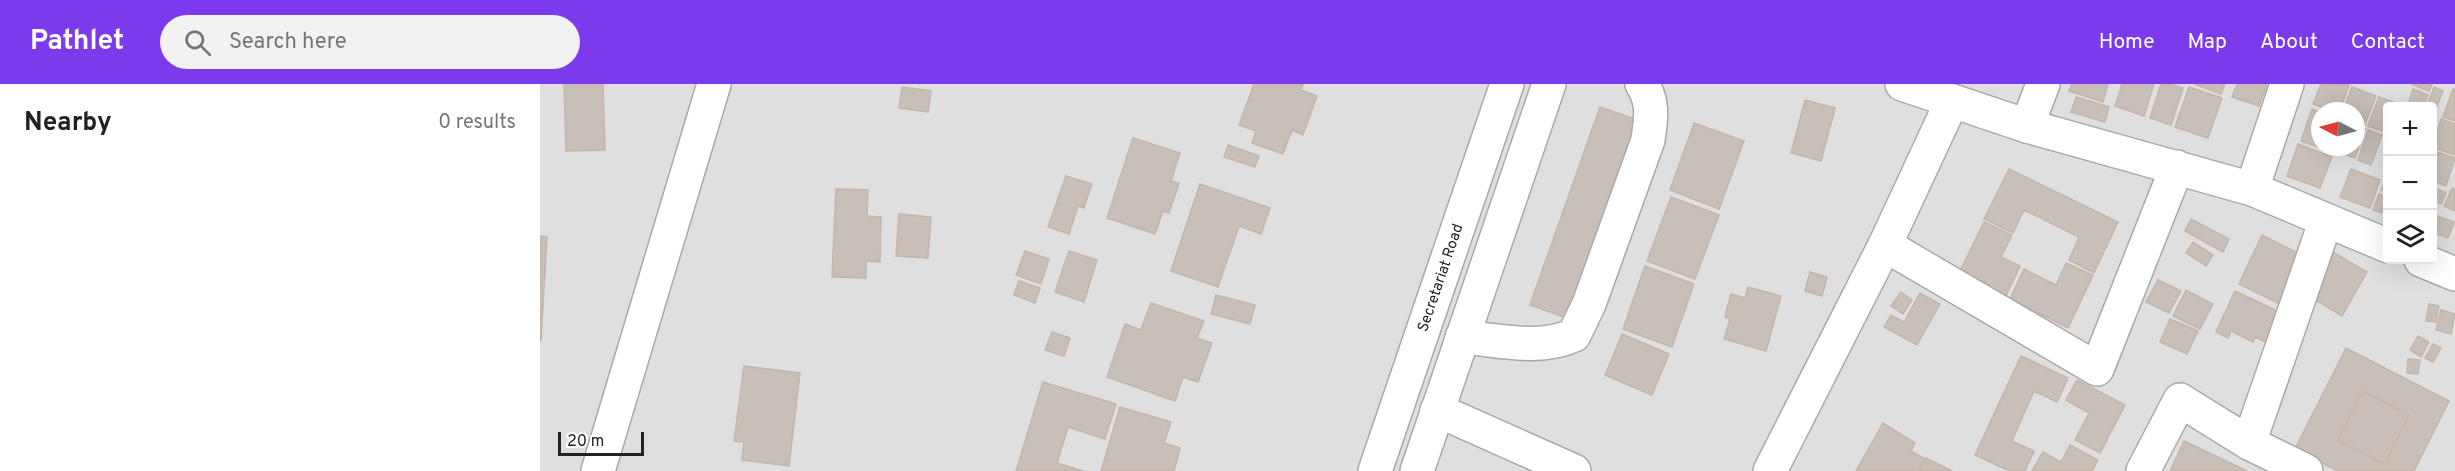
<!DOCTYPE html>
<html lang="en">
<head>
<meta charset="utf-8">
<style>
	body { margin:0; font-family:Overpass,sans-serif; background:#f2f2f2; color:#202124 }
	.controls { position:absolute; right:18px; top:18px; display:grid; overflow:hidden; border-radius:6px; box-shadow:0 6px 24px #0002 }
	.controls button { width:54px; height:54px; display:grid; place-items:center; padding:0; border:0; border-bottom:2px solid #e0e0e0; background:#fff; color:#202124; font:30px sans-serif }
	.compass { position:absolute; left:1771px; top:18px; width:54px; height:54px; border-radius:50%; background:#fff; box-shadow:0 6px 24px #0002; rotate:276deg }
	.scale { position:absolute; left:18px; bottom:15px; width:86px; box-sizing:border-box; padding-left:6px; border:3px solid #222; border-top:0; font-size:16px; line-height:21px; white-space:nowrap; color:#222; -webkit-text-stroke:4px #fff; paint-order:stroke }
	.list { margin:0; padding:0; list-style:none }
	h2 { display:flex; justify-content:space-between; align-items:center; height:78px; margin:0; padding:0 24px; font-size:26px }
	h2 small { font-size:20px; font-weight:400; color:#757577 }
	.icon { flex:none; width:33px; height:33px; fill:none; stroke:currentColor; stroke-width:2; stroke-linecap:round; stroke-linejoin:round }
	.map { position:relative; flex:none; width:1915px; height:387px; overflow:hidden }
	header { display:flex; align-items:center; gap:36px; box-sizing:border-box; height:84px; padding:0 30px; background:#7c3aed; color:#fff }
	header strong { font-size:28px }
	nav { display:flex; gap:33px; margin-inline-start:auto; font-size:21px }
	.search { width:420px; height:54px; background:#f2f2f2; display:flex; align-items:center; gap:15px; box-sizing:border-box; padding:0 21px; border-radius:33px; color:#757577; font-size:22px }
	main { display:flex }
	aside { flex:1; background:#fff }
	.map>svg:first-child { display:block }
	.residential { fill:#e0dfdf; fill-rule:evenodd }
	.building { fill:#c7bfb8; stroke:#c4b6ab; stroke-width:1.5; fill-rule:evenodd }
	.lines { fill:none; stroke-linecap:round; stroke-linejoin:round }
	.minor-casing { stroke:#a9a9a9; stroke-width:36 }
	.minor { stroke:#fff; stroke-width:33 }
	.labels { text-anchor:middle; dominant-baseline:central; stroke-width:4.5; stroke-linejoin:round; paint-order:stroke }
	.street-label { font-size:15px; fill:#222; stroke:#fff }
</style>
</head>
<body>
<header>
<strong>Pathlet</strong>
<div class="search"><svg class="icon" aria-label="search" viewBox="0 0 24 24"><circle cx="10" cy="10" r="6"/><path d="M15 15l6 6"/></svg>Search here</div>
<nav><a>Home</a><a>Map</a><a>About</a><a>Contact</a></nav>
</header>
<main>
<aside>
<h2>Nearby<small>0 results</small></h2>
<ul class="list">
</ul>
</aside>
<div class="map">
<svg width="1915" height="387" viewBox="0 0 1915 387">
	<rect width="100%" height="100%" fill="#f2efe9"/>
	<!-- residential -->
	<path class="residential" d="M 0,0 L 1915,0 L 1915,387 L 0,387 ZM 1848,22 L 1892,22 L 1892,176 L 1848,176 ZM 1780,27 L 1816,27 L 1816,63 L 1780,63 Z"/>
	<!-- building -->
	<path class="building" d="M 24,0 L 63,0 L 65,66 L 26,67 Z
		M 714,0 L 763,0 L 761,6 L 777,12 L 763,51 L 752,46 L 743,70 L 712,59 L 716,47 L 699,41 Z
		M 1532,0 L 1568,0 L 1563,18 L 1529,7 Z
		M 1582,0 L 1614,0 L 1604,32 L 1575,22 Z
		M 1621,0 L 1630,0 L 1643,4 L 1631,41 L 1610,34 Z
		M 1654,0 L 1685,0 L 1681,10 Z
		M 1697,0 L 1727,0 L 1719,22 L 1692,13 Z
		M 1781,0 L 1809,1 L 1800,27 L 1792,27 L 1773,20 Z
		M 1871,0 L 1892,0 L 1889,7 Z
		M 362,3 L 391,7 L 388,28 L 359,24 Z
		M 1649,3 L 1682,14 L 1668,54 L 1635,43 Z
		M 1812,3 L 1836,12 L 1825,40 L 1816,36 L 1816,27 L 1803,27 Z
		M 1894,3 L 1903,7 L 1895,27 L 1892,26 L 1892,22 L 1887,22 Z
		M 1873,5 L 1888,11 L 1884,22 L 1869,18 Z
		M 1913,5 L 1915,6 L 1915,37 L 1903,33 Z
		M 1536,13 L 1569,23 L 1565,38 L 1531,28 Z
		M 1839,13 L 1853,18 L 1851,22 L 1848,22 L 1848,31 L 1842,47 L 1828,42 Z
		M 1265,16 L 1295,24 L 1281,77 L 1251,69 Z
		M 1060,23 L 1106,39 L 1035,237 L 990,221 Z
		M 1772,25 L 1780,28 L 1780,63 L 1788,63 L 1787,66 L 1761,57 Z
		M 1901,35 L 1915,40 L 1915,71 L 1892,63 Z
		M 1154,39 L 1204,57 L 1179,125 L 1130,106 Z
		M 1816,42 L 1825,45 L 1815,74 L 1793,66 L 1794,63 L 1816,63 Z
		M 1828,46 L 1842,51 L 1831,81 L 1818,76 Z
		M 593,54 L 640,69 L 631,97 L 639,99 L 629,129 L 623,127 L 615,150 L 567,134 Z
		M 1758,60 L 1792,73 L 1780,104 L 1747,92 Z
		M 688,61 L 719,72 L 715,83 L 684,73 Z
		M 1892,66 L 1915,74 L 1906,102 L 1892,97 Z
		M 1469,85 L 1578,138 L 1554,189 L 1529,176 L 1539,153 L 1484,126 L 1473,149 L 1444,135 Z
		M 1811,85 L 1840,96 L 1830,124 L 1800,113 Z
		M 1848,90 L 1848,109 L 1841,106 Z
		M 526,92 L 552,100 L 544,124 L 538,122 L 529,150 L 508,143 Z
		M 660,100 L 730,124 L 721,150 L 699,142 L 678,203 L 631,187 Z
		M 1892,103 L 1906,109 L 1901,120 L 1892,116 Z
		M 1912,104 L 1915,106 L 1915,127 L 1904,122 Z
		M 296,105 L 328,106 L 327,132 L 341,133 L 340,178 L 326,177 L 326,194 L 292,193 Z
		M 1839,110 L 1848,113 L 1848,131 L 1833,126 Z
		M 1131,113 L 1179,131 L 1155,195 L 1107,177 Z
		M 359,130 L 391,133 L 388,174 L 356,172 Z
		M 1892,130 L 1914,138 L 1908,154 L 1892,148 Z
		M 1651,135 L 1689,155 L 1683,168 L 1645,147 Z
		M 1444,138 L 1472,151 L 1461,173 L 1480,182 L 1466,212 L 1419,189 Z
		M 1722,151 L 1760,170 L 1747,199 L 1755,203 L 1746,223 L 1699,200 Z
		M 0,152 L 7,153 L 1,256 L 0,256 Z
		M 1653,158 L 1673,171 L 1666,182 L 1646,169 Z
		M 485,167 L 509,175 L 501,200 L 476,191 Z
		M 529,167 L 557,176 L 544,218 L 515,208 Z
		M 1793,168 L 1827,188 L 1802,232 L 1767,211 Z
		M 1526,179 L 1553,191 L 1528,244 L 1470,215 L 1484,185 L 1516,201 Z
		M 1105,182 L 1154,200 L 1132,263 L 1083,245 Z
		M 1270,188 L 1287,193 L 1282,212 L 1265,207 Z
		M 1618,196 L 1641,207 L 1629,229 L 1606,218 Z
		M 479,197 L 500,204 L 495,219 L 474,211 Z
		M 1208,203 L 1241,212 L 1226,267 L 1184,255 L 1190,235 L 1185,233 L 1191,210 L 1205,214 Z
		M 1646,206 L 1673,220 L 1660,245 L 1633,232 Z
		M 1695,207 L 1744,230 L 1730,260 L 1715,253 L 1713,258 L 1691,247 L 1688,254 L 1676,248 Z
		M 1361,208 L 1372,216 L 1363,230 L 1351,222 Z
		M 1380,209 L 1400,220 L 1377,261 L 1344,243 L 1351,231 L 1364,238 Z
		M 676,211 L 715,221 L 710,240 L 671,230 Z
		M 611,219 L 664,237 L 657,254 L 672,259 L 658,298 L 643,293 L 635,317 L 567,293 L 585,240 L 601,246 Z
		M 1889,220 L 1899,222 L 1896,238 L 1886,237 Z
		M 1901,226 L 1915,230 L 1911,250 L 1896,246 Z
		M 1630,235 L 1658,247 L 1647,270 L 1620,258 Z
		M 512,248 L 530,254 L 524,272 L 505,266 Z
		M 1082,250 L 1129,270 L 1112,311 L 1065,291 Z
		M 1878,252 L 1889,258 L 1881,273 L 1870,266 Z
		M 1893,260 L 1901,264 L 1893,278 L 1885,274 Z
		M 1806,264 L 1909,317 L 1874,387 L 1798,387 L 1755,365 ZM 1823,307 L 1869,331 L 1845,380 L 1798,356 Z
		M 1481,272 L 1528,294 L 1517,318 L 1494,307 L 1472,357 L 1494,367 L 1485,387 L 1469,387 L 1435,371 Z
		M 1868,275 L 1880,276 L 1878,290 L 1867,289 Z
		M 204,282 L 260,289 L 249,382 L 202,376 L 204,358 L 194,357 Z
		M 1537,296 L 1585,321 L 1560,369 L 1535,356 L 1549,329 L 1526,316 Z
		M 503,298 L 576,320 L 565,355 L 528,343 L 517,379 L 543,387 L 476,387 Z
		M 1823,307 L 1869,331 L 1845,380 L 1798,356 Z
		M 580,323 L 631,338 L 624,359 L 640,364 L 634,387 L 561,387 Z
		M 1343,339 L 1375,359 L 1371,367 L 1385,375 L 1378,387 L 1316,387 Z
		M 1644,357 L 1707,387 L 1630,387 Z
		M 1530,361 L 1558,376 L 1552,387 L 1492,387 L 1503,368 L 1521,378 Z
		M 1386,374 L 1412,387 L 1379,387 Z"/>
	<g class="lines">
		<!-- minor casing -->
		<g class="minor-casing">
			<g id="minor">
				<path d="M 1362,0 L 1487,42 L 1712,105 L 1848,162"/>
				<path d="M 1487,42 L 1503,0"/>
				<path d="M 1712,105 L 1747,0"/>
				<path d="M 1345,161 L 1557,285 L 1637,83"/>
				<path d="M 1881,176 L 1915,190"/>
				<path d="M 922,253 C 959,256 1000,267 1034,251 L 1049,220 L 1108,56 C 1111,35 1114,18 1102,0"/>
				<path d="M 897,326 L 1034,387"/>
				<path d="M 58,387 L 174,0"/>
				<path id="s1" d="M 835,387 L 967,0"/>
				<path d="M 877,387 L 1009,0"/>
				<path d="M 1230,387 L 1345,161 L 1412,17"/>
				<path d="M 1603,387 L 1640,316 L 1709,359"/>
				<path d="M 1766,387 L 1709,359 L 1786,136"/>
			</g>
		</g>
		<!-- minor -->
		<use href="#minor" class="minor"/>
	</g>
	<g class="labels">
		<!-- street labels -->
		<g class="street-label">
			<text stroke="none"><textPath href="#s1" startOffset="204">Secretariat Road</textPath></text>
		</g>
	</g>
</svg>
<div class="controls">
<button>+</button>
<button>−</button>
<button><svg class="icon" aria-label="layers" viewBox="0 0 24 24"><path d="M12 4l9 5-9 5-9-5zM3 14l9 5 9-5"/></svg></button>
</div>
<svg class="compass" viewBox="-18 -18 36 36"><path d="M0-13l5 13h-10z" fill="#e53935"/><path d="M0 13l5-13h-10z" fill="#757577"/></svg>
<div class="scale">20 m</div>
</div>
</main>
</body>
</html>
